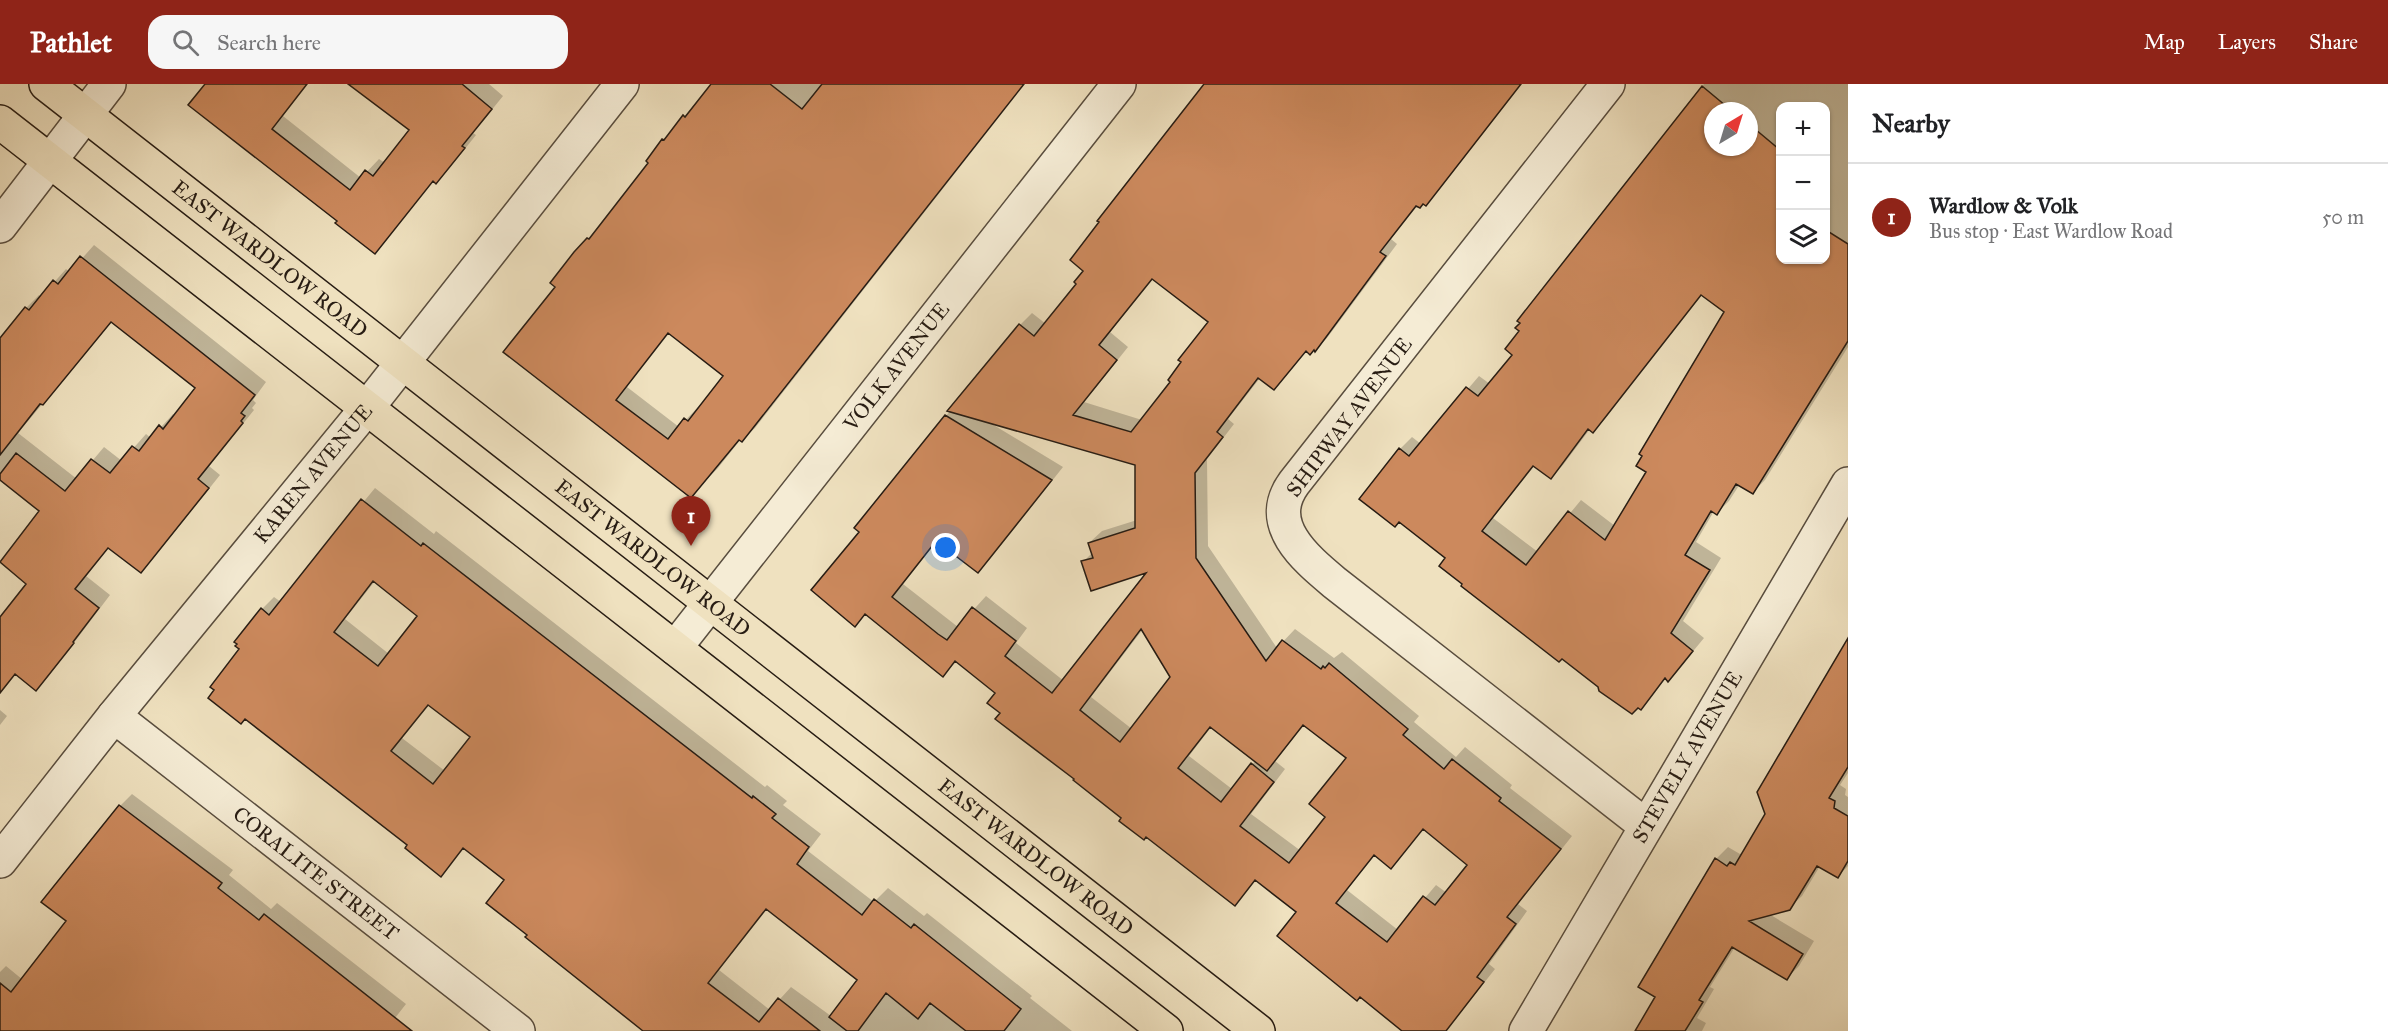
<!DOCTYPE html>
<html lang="en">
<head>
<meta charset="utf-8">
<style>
	body { margin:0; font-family:"IM FELL Great Primer",serif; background:#f6f6f6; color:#202124 }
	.controls { position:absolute; right:18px; top:18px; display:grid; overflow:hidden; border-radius:12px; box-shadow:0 2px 4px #0004 }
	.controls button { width:54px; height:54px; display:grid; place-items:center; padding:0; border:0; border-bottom:2px solid #e0e0e0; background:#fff; color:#202124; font:30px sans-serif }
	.compass { position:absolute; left:1704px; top:18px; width:54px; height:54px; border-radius:50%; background:#fff; box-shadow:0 2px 4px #0004; rotate:38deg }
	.you { position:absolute; left:946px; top:464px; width:21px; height:21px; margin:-15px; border:4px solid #fff; border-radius:50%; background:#1a73e8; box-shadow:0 0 0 9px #1a73e833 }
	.badge { display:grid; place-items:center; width:39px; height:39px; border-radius:50%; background:#8f2418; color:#fff; font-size:20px; font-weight:700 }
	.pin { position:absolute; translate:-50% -50px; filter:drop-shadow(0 2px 3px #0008) }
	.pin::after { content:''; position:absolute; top:32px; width:21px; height:18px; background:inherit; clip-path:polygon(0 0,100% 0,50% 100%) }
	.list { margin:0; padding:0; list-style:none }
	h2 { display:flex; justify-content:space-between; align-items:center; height:78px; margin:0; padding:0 24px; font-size:26px }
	h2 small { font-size:20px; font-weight:400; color:#757577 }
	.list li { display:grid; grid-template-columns:39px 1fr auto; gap:18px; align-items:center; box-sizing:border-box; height:108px; padding:0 24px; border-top:2px solid #e0e0e0 }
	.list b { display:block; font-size:22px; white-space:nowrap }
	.list p { margin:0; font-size:20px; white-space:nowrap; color:#757577 }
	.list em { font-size:20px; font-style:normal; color:#757577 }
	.icon { flex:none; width:33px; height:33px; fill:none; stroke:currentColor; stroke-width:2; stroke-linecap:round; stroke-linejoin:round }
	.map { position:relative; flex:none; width:1848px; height:947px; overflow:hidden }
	header { display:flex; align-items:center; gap:36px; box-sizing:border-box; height:84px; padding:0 30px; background:#8f2418; color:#fff }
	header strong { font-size:28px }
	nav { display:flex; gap:33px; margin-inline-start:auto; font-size:21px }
	.search { width:420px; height:54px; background:#f6f6f6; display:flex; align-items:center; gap:15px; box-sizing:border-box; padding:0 21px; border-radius:18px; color:#757577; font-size:22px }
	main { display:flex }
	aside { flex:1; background:#fff }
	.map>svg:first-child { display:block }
	.shadow { fill:#0003; fill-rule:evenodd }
	.building { fill:#cc895d; stroke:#271c13; stroke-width:1.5; fill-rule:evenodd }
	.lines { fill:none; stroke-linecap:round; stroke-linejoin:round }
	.minor-casing { stroke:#594d3e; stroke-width:36 }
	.major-casing { stroke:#271c13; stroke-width:36 }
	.minor { stroke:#f5ecd5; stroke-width:33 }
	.major { stroke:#efe1bf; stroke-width:33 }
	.labels { text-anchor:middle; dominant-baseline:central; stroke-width:4.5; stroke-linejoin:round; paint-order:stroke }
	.street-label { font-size:21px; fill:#271c13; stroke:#f5ecd5 }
</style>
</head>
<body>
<header>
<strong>Pathlet</strong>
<div class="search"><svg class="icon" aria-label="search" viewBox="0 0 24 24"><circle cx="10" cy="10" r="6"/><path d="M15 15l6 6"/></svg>Search here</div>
<nav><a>Map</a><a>Layers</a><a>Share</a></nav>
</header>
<main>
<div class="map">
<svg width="1848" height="947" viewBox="0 0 1848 947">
	<rect width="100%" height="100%" fill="#efe1bf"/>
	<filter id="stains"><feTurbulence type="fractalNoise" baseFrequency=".00333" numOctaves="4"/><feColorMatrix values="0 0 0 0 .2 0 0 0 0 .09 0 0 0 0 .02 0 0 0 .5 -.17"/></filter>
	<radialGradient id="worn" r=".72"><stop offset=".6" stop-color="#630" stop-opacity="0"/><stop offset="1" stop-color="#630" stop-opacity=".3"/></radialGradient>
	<!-- shadow -->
	<path class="shadow" d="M 206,0 L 308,0 L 283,32 L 361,94 L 379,75 L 385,79 L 411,46 L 351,0 L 489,0 L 503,12 L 473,49 L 476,51 L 448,86 L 436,98 L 434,96 L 375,168 L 339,137 Z
		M 711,0 L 1025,0 L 755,344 L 742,356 L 741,355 L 718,384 L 691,412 L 505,268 L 557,202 L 588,155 L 650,78 L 663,56 L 676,44 ZM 670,248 L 726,292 L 700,325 L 698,323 L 679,343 L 627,303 Z
		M 1206,0 L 1522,0 L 1438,107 L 1426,120 L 1424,118 L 1418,121 L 1391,155 L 1397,160 L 1327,254 L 1315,266 L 1307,266 L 1274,304 L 1260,294 L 1228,335 L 1234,340 L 1207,375 L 1208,462 L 1277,564 L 1295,545 L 1334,574 L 1342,568 L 1419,632 L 1414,638 L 1456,673 L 1465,663 L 1512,701 L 1510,704 L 1572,752 L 1518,820 L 1527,827 L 1489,880 L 1495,885 L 1446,947 L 1407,947 L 1298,828 L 1257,795 L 1235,820 L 1076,694 L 1002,629 L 997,609 L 957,577 L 943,591 L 866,529 L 855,541 L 861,448 L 946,332 L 1020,241 L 1032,229 L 1046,240 L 1079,200 ZM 1154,194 L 1210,238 L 1172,298 L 1142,336 L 1084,318 L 1128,263 L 1110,248 ZM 987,337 L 1137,379 L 1137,436 L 1102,447 L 1089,459 L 1093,468 L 1083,478 L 1150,486 L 1064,597 L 1016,559 L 1027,544 L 986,512 L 958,543 L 903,500 L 938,456 L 978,487 L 990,475 L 1063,383 ZM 1143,545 L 1172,593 L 1132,645 L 1091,613 ZM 1305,640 L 1348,674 L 1327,733 L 1301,767 L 1251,730 L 1285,685 L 1275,677 ZM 1212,642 L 1256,676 L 1232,705 L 1189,672 ZM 1424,744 L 1469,781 L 1447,809 L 1436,801 L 1398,846 L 1347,806 L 1375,771 L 1391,783 Z
		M 1704,0 L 1848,0 L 1848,263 L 1765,396 L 1753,408 L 1740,400 L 1729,417 L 1717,429 L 1714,427 L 1696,458 L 1721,474 L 1683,537 L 1704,554 L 1680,583 L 1668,595 L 1666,594 L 1640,624 L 1599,602 L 1447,474 L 1400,365 L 1412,353 L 1421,360 L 1479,292 L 1490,300 L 1514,270 L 1521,246 L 1522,238 L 1519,237 ZM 1780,22 L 1826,22 L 1826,176 L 1780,176 ZM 1713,27 L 1749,27 L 1749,63 L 1713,63 ZM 1702,211 L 1726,227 L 1648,387 L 1615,442 L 1581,416 L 1538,468 L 1493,434 L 1535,381 L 1551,393 L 1563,381 L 1590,345 L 1593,347 L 1605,335 Z
		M 94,161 L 266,298 L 253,316 L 256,319 L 252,324 L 254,326 L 209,382 L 220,391 L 153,475 L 141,487 L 109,463 L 86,492 L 110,511 L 48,593 L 36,605 L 16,590 L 0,610 L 0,532 L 2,533 L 28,500 L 1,479 L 41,427 L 0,394 L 0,256 L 26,224 L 39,211 L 41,213 L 66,185 L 70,188 ZM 112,237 L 197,304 L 175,332 L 173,330 L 151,354 L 146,350 L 122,377 L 104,363 L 77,395 L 18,349 Z
		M 375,404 L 434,450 L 436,447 L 765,703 L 767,701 L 787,717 L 783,721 L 821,750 L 808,767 L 874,818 L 888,804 L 924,832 L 927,829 L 1032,912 L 1030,914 L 1072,947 L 648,947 L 529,851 L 507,796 L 465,763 L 441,791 L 409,761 L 241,565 L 262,525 L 274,513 L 281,518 ZM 375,497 L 419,531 L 389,570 L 345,535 ZM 430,620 L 472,653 L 445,687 L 402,654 ZM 768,824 L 859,896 L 831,932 L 791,903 L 770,926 L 719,886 Z
		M 1848,565 L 1848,689 L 1840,701 L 1846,705 L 1845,711 L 1848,713 L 1848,782 L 1838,792 L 1820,782 L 1802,812 L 1789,824 L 1769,830 L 1814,857 L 1799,882 L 1787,894 L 1735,863 L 1710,903 L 1714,905 L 1697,934 L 1706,939 L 1702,947 L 1636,947 L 1657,912 L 1716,775 L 1728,763 L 1740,770 L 1745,767 L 1767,730 Z
		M 0,626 L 7,632 L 0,641 Z
		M 132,710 L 233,786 L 229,791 L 271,825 L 277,819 L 406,920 L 388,943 L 393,947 L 4,947 L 0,944 L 0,888 L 6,882 L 23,896 L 68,837 L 120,722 Z"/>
	<!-- building -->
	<path class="building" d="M 205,0 L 307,0 L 272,45 L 350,106 L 365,86 L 373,92 L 409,46 L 348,0 L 462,0 L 492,25 L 462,62 L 465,64 L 436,100 L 433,97 L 375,170 L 335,139 L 337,137 L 188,21 Z
		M 711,0 L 770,0 L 802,25 L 822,0 L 1024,0 L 742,358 L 739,356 L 691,414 L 503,268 L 555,203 L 550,199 L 574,168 L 587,154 L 589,155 L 648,79 L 646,77 L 662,55 L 664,56 L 683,31 L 685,33 ZM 668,249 L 723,292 L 688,337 L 684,334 L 668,355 L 616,316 Z
		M 1204,0 L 1521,0 L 1426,122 L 1423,120 L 1420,124 L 1416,122 L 1380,168 L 1386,172 L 1315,268 L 1314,266 L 1310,271 L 1306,267 L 1274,306 L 1258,294 L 1217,348 L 1223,353 L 1195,389 L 1196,474 L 1266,577 L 1282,556 L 1321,585 L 1323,582 L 1325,584 L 1329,579 L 1408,645 L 1403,651 L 1444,685 L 1452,675 L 1501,714 L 1499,717 L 1561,765 L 1507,833 L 1516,840 L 1477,893 L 1484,898 L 1446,947 L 1402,947 L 1360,913 L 1357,917 L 1277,852 L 1296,828 L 1255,796 L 1235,822 L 1146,753 L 1144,756 L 1119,737 L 1121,734 L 1073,696 L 1074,695 L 995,635 L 1000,629 L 987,619 L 995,609 L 955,577 L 943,593 L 865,530 L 855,543 L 811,506 L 859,448 L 854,444 L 945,331 L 1052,396 L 978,489 L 936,457 L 892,513 L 938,550 L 947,556 L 972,523 L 1016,557 L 1005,572 L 1052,609 L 1146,489 L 1091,507 L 1081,477 L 1093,474 L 1088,459 L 1135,444 L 1135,381 L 947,327 L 1019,240 L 1034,252 L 1076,200 L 1074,198 L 1083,187 L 1070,176 L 1099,138 L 1097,137 ZM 1152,195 L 1208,238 L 1178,276 L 1181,278 L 1168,296 L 1170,298 L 1131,348 L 1073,331 L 1117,276 L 1099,261 ZM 1141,545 L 1170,593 L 1120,658 L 1080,626 ZM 1303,641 L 1346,674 L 1309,720 L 1325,733 L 1289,779 L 1240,742 L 1274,698 L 1251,679 L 1221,718 L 1178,684 L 1210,643 L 1267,687 ZM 1423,745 L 1467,781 L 1435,821 L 1423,812 L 1387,858 L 1336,819 L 1374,771 L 1391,785 Z
		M 1702,2 L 1732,27 L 1713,27 L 1713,63 L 1749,63 L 1749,40 L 1780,66 L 1780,176 L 1826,176 L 1826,146 L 1848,160 L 1848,257 L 1753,410 L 1736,400 L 1717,431 L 1711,427 L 1685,471 L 1710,486 L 1671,549 L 1693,567 L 1668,598 L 1665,594 L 1641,626 L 1638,624 L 1632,630 L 1599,607 L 1598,603 L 1562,575 L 1559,578 L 1461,502 L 1462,500 L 1439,482 L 1445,474 L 1399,438 L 1395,443 L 1359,415 L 1399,364 L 1409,372 L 1466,303 L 1478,312 L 1512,271 L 1505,265 L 1519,247 L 1515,244 L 1520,239 L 1517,237 ZM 1701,211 L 1724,228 L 1639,370 L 1642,372 L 1636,382 L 1646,388 L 1605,456 L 1568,427 L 1526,481 L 1482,447 L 1533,382 L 1551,395 L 1588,345 L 1593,349 Z
		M 80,172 L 255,311 L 241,329 L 245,332 L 241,337 L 243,339 L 198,395 L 209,404 L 141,489 L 108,464 L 75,505 L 99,524 L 73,558 L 74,559 L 36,607 L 15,590 L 0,609 L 0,533 L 26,500 L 0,478 L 39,427 L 0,396 L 0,390 L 16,369 L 65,407 L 91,375 L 110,389 L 132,362 L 139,367 L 159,341 L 163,345 L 195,304 L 111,238 L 43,321 L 40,320 L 0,371 L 0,254 L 25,223 L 29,226 L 53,196 L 58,200 Z
		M 361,415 L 421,462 L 423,459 L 752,714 L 753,712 L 776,730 L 772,734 L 809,763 L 797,780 L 862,831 L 874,815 L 911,844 L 914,840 L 1021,925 L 1004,947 L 966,947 L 930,919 L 918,935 L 886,909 L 858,947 L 847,947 L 829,933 L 857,896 L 766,825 L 708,899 L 759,938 L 778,914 L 820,947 L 643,947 L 525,853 L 527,851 L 486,819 L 504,796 L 463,764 L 441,793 L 405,764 L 407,761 L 245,635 L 241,640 L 208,614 L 214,606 L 210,603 L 239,565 L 235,562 L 237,560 L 234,558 L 261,524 L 269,531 ZM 373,497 L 417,532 L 378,582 L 334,548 ZM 428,621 L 470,653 L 433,700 L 391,667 Z
		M 1848,554 L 1848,683 L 1829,714 L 1835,717 L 1834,724 L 1848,732 L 1848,777 L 1838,794 L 1817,782 L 1790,826 L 1749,837 L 1803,870 L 1787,896 L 1732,863 L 1699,916 L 1703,918 L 1685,947 L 1635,947 L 1655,913 L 1638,903 L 1715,774 L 1727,782 L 1730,778 L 1735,781 L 1765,730 L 1757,708 Z
		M 119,721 L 222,799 L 218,804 L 259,836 L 264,830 L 412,947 L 0,947 L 0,899 L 11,908 L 66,837 L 41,818 Z"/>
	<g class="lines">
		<!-- minor casing -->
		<g class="minor-casing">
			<g id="minor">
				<path d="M 1608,0 L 1294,399 C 1264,440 1305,474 1335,499 L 1646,742"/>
				<path d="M 0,142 L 109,0"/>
				<path id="s1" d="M 675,564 L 1119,0"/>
				<path id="s2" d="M 114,632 L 518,947"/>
				<path id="s3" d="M 0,777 L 114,632 L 367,324 L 622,0"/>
				<path id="s4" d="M 1526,947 L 1848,400"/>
			</g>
		</g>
		<!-- major casing -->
		<g class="major-casing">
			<g id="major">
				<path id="s5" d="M 46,0 L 1258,947"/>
				<path d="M 0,38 L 1166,947"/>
			</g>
		</g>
		<!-- minor -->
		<use href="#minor" class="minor"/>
		<!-- major -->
		<use href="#major" class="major"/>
	</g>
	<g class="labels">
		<!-- street labels -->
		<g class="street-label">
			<text stroke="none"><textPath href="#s5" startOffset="284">EAST WARDLOW ROAD</textPath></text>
			<text stroke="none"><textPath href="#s1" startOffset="358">VOLK AVENUE</textPath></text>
			<text transform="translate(1349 333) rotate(-53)">SHIPWAY AVENUE</text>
			<text stroke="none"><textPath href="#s3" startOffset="498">KAREN AVENUE</textPath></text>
			<text stroke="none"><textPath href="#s5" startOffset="770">EAST WARDLOW ROAD</textPath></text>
			<text stroke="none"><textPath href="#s4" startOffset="318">STEVELY AVENUE</textPath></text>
			<text stroke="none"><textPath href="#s5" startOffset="1256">EAST WARDLOW ROAD</textPath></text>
			<text stroke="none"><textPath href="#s2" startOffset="256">CORALITE STREET</textPath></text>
		</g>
	</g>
	<rect width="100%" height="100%" filter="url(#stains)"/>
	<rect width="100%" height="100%" fill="url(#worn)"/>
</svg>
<div class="controls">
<button>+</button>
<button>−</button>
<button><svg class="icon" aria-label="layers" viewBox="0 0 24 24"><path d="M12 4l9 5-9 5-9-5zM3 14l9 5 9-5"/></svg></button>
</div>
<svg class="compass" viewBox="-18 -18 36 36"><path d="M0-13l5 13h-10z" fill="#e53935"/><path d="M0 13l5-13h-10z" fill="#757577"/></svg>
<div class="you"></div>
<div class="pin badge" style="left:691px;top:462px">1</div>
</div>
<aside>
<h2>Nearby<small></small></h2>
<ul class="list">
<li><span class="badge">1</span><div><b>Wardlow &amp; Volk</b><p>Bus stop · East Wardlow Road</p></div><em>50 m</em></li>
</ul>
</aside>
</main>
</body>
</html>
